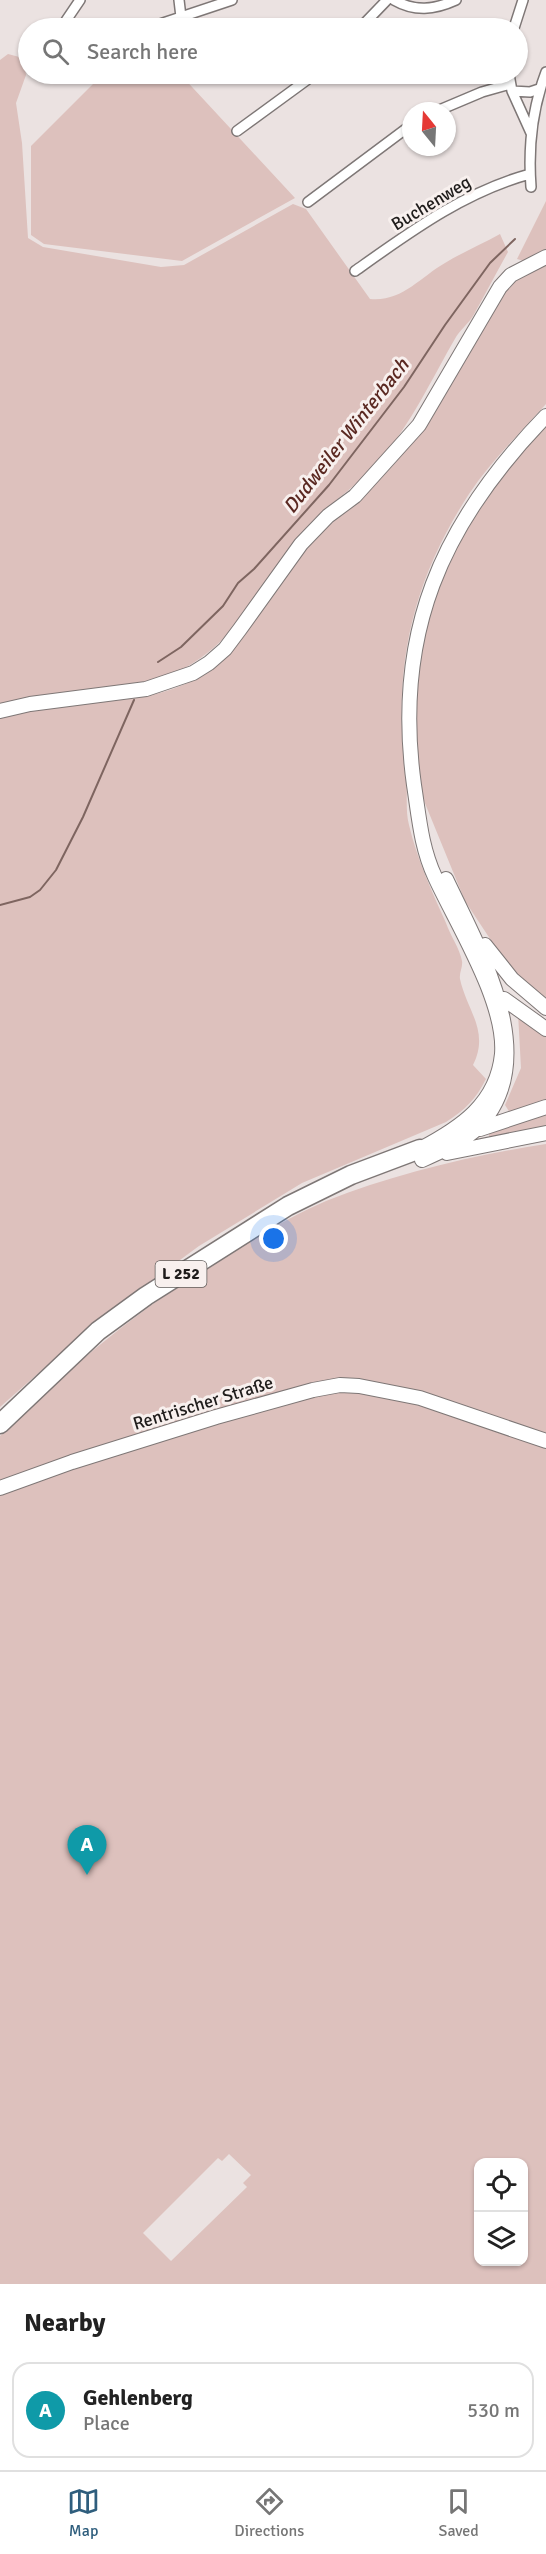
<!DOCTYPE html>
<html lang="en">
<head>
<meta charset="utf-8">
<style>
	body { margin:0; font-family:Signika,sans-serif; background:#f2f2f2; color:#222 }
	.controls { position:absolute; right:18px; bottom:18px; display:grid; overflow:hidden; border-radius:12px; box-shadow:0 2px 4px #0004 }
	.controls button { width:54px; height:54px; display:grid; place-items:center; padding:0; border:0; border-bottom:2px solid #e0e0e0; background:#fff; color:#222; font:30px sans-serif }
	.compass { position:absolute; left:402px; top:102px; width:54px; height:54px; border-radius:50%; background:#fff; box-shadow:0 2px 4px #0004; rotate:342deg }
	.you { position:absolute; left:274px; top:1239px; width:21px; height:21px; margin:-15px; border:4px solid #fff; border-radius:50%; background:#1a73e8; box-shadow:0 0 0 9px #1a73e833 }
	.badge { display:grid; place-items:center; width:39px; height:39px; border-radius:50%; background:#2f5e7d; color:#fff; font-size:20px; font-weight:700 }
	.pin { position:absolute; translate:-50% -50px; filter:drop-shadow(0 2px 3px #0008) }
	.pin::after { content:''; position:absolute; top:32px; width:21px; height:18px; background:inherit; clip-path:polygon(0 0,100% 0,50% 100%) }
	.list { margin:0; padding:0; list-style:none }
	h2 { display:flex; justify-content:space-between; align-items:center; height:78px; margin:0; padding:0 24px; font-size:26px }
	h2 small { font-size:20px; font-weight:400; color:#767676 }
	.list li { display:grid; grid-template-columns:39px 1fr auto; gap:18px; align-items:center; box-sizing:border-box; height:96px; margin:0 12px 12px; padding:0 12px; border:2px solid #e0e0e0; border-radius:18px }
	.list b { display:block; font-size:22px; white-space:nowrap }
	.list p { margin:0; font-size:20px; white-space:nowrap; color:#767676 }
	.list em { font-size:20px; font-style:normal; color:#767676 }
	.icon { flex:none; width:33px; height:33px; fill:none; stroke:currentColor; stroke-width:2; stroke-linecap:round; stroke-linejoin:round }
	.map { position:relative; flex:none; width:546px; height:2284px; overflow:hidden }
	.search { position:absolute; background:#fff; box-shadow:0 2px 4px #0004; left:18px; right:18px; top:18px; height:66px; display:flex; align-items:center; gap:15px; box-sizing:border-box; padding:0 21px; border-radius:33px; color:#767676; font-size:22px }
	.sheet { height:186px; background:#fff }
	nav { display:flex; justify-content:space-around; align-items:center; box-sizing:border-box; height:84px; border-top:2px solid #e0e0e0; background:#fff; font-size:16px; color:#767676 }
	nav a { display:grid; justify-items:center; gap:3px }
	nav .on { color:#2f5e7d }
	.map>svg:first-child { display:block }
	.green { fill:#ddc1bd; fill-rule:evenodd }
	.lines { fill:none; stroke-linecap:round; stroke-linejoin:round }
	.stream { stroke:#7e6560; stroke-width:2 }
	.street-casing { stroke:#7e7776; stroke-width:12 }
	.secondary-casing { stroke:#7e7776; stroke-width:16 }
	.highway-casing { stroke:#7e7776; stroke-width:21 }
	.street { stroke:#fff; stroke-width:9 }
	.secondary { stroke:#fff; stroke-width:14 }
	.highway { stroke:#fff; stroke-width:18 }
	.labels { text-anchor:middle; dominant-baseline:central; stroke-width:6; stroke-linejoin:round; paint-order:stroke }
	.shield { fill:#f8f0ee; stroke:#605c5a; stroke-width:1.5 }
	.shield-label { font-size:16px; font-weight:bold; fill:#1f1c1b }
	.street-label { font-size:18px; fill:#1f1c1b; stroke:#f8f0ee }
	.water-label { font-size:20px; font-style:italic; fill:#5a2821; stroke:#f8f0ee }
</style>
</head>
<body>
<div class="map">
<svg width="546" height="2284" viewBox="0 0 546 2284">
	<rect width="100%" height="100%" fill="#ebe2e1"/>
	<!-- green -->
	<path class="green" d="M 8,54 L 23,58 L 26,75 L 16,103 L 22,143 L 28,238 L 43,247 L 161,267 L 184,265 L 293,204 L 306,209 L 370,299 C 402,302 419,278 445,263 C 463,252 482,244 500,234 L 508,252 C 496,273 485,295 473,316 C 468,324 460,330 456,337 C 431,380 412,423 379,461 C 355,489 322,507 300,536 C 255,593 230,658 155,680 L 20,699 L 0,704 L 0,60 Z
		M 103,74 L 180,74 L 295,198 L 182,261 L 44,244 L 31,235 L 31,146 Z
		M 546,201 L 546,249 L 524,261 L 517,259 Z
		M 546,265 L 546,404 C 520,433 491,461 469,494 C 411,583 392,671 406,776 C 408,792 405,810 409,825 C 417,859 432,892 446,923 C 450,935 460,949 462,961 C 463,967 459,973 460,979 C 467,1011 490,1031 473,1065 L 486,1079 C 476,1099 465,1110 446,1122 L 302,1183 L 199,1246 L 101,1318 L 0,1407 L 0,716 C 63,698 137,710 196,679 C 248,651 256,606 290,565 C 327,521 375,494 409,445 C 432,412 450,375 471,340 C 484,318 496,294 517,278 C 525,272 536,269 546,265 Z
		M 546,424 L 546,1001 L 510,969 L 465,901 L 422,796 L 414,720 L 416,681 L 422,642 L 440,581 L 455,548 L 502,475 Z
		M 518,1013 L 546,1031 L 546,1101 L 510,1113 L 505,1105 L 521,1068 Z
		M 546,1113 L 546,1127 L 489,1138 L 489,1132 Z
		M 546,1144 L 546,2284 L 0,2284 L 0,1436 C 73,1362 155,1296 246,1243 C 272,1228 298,1213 326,1201 C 394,1174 474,1155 546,1144 ZM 229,2154 L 251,2175 L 243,2183 L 247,2187 L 171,2261 L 143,2233 L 218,2158 L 222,2161 ZM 478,2162 L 524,2162 L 524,2262 L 478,2262 Z"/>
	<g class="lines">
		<!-- stream -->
		<path class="stream" d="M 158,662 L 181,647 L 223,606 L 238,583 L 254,569 L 329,485 L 404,387 L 445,325 L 490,263 L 515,239
			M 0,905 L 30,897 L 40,890 L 56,870 L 83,817 L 134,700"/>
		<!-- street casing -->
		<g class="street-casing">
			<path id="street" d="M 179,0 L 181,17
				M 394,0 C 415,12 434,10 456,0
				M 61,28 L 80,0
				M 148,28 L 232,0
				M 360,28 L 387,0
				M 514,28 L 523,0
				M 509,74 L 512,91 L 531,133
				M 512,91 L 530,92 L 539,89
				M 437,111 L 482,92 L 510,84
				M 237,131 L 315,74
				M 531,187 C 528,147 532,109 546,72
				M 308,202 L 411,125
				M 355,271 C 410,232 464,192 530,174"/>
		</g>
		<!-- secondary casing -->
		<g class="secondary-casing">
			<path id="secondary" d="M 0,711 L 30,704 L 146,689 L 193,673 L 209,663 L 225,649 L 240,629 L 301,544 L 328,516 L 355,496 L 419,425 L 500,287 L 511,275 L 546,257
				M 485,945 L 512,979 L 546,1008
				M 504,999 L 546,1029
				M 480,1129 L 546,1107
				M 420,1149 C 460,1128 497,1104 502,1054 C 506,1002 457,925 435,877 C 421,847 419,817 414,785 C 393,634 441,524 546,416
				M 447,1153 L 546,1133
				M 422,1160 C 440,1152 458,1144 474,1131 C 546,1063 481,953 446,879
				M 0,1488 L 72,1462 L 216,1417 L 313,1390 L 340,1385 L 359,1386 L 420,1398 L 546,1441"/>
		</g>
		<!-- highway casing -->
		<g class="highway-casing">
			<path id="highway" d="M 0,1424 L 98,1331 L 146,1296 L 288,1206 L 351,1175 L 420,1149"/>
		</g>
		<!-- street -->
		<use href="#street" class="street"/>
		<!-- secondary -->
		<use href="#secondary" class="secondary"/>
		<!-- highway -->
		<use href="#highway" class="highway"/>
	</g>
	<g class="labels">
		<!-- shield labels -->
		<rect class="shield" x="155.5" y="1261" width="51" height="26" rx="4.5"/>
		<g class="shield-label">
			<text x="181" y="1274">L 252</text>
		</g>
		<!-- street labels -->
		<g class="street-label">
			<text transform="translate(431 203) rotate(-31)">Buchenweg</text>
			<text transform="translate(203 1403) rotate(-17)">Rentrischer Straße</text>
		</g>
		<!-- water labels -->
		<g class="water-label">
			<text transform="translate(346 436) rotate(-52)">Dudweiler Winterbach</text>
		</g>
	</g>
</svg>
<div class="controls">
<button><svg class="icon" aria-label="locate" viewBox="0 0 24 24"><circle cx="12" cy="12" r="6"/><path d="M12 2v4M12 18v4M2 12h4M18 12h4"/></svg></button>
<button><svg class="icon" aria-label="layers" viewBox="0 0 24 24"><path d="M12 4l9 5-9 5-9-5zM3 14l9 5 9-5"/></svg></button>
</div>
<svg class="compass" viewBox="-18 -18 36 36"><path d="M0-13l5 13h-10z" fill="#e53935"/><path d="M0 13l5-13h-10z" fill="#767676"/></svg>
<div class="you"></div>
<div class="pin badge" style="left:87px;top:1875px;background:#0f9aa8">A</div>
<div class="search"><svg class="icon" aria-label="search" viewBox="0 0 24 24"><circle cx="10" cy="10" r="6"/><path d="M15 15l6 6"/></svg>Search here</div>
</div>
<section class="sheet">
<h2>Nearby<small></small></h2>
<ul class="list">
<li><span class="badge" style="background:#0f9aa8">A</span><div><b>Gehlenberg</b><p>Place</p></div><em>530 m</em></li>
</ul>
</section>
<nav>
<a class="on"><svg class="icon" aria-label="map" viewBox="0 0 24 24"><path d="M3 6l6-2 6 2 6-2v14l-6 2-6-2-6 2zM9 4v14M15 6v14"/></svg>Map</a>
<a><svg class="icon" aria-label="directions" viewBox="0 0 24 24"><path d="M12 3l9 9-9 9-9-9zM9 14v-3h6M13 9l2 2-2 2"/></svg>Directions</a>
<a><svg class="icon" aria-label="saved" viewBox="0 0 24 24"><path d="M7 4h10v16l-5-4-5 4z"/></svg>Saved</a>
</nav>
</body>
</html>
